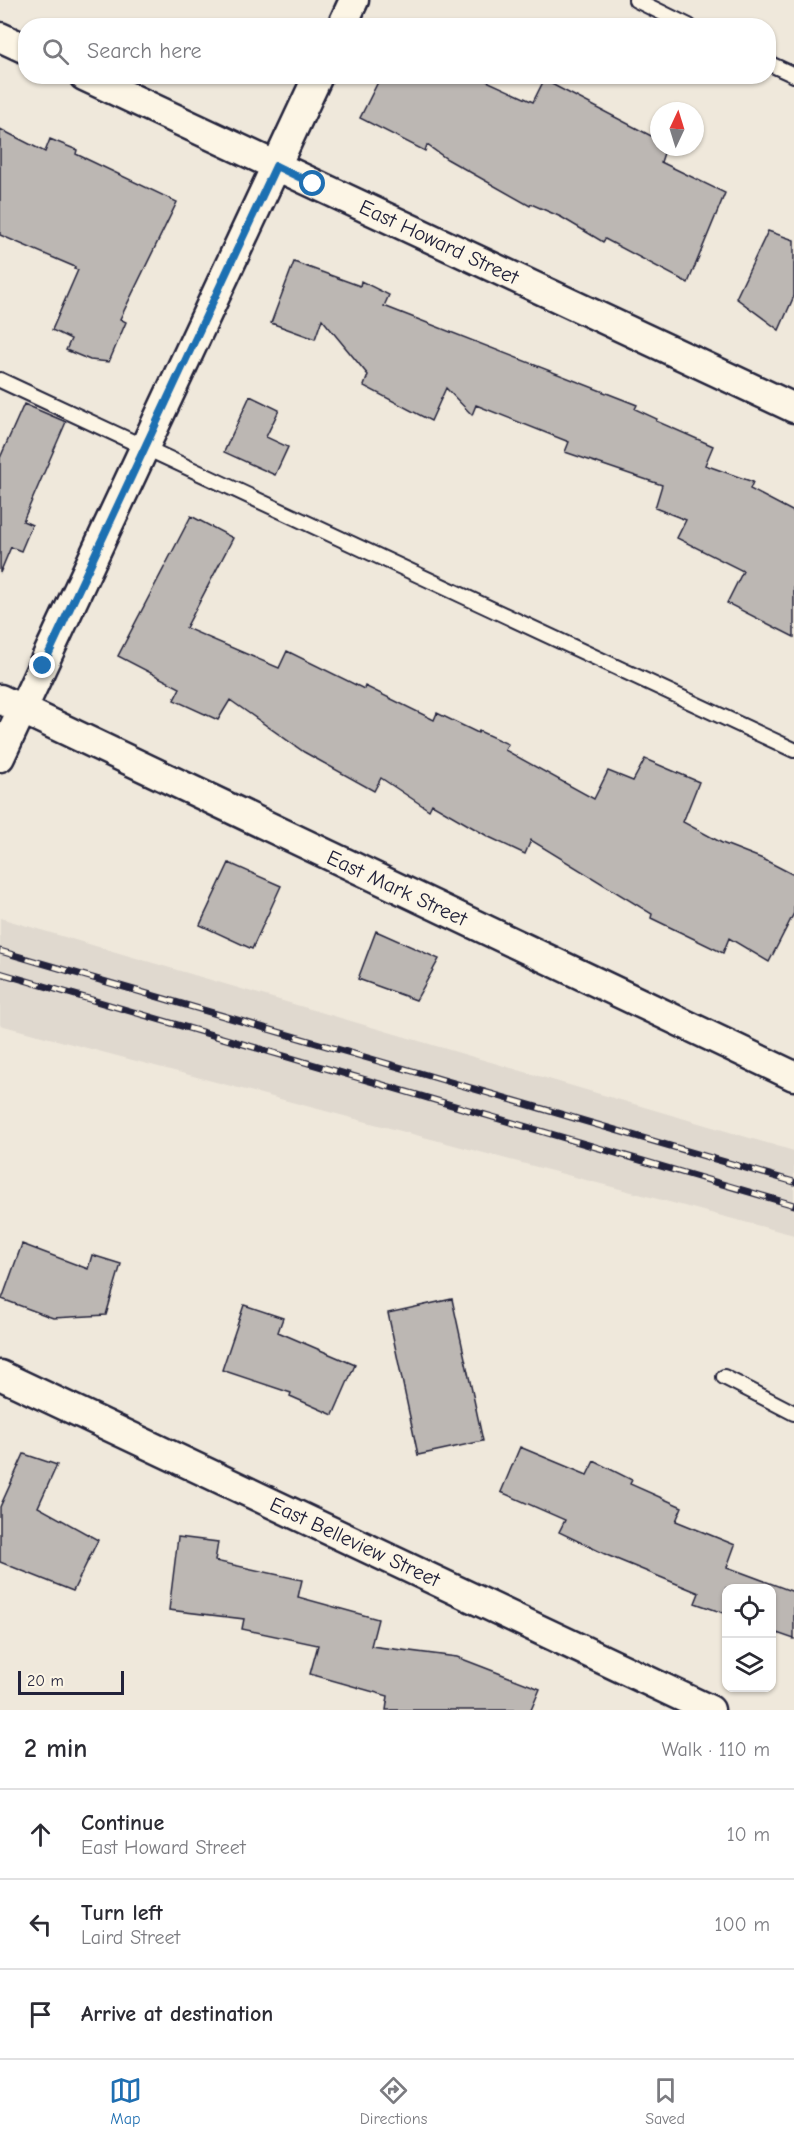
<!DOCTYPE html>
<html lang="en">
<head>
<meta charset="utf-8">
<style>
	body { margin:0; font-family:"Comic Neue",sans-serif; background:#f2f2f3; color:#2b2b33 }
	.controls { position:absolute; right:18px; bottom:18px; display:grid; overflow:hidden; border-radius:12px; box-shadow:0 2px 4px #0004 }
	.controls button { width:54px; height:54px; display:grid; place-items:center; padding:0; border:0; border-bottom:2px solid #e1e1e2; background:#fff; color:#2b2b33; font:30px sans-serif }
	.compass { position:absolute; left:650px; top:102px; width:54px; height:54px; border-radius:50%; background:#fff; box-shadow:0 2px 4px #0004; rotate:4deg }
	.scale { position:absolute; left:18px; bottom:15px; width:106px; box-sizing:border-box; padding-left:6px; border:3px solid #22223b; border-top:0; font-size:16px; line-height:21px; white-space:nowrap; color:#22223b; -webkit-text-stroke:4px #fcf5e5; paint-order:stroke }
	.stop { position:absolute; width:18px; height:18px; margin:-14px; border:4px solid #1f6fb2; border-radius:50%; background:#fff }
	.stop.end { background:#1f6fb2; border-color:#fff; box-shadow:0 2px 6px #0008 }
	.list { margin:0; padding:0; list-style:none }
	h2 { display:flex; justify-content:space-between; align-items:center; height:78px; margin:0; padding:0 24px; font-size:26px }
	h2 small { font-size:20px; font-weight:400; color:#7c7c81 }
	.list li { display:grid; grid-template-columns:39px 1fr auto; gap:18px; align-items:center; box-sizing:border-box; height:90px; padding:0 24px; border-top:2px solid #e1e1e2 }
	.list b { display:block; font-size:22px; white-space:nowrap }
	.list p { margin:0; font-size:20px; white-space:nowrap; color:#7c7c81 }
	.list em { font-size:20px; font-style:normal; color:#7c7c81 }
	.icon { flex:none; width:33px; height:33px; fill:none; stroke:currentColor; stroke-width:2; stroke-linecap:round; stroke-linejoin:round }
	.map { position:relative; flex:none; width:794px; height:1710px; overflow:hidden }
	.search { position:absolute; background:#fff; box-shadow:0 2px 4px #0004; left:18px; right:18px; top:18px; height:66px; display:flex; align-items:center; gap:15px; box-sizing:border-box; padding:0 21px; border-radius:24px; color:#7c7c81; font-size:22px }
	.sheet { height:348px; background:#fff }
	nav { display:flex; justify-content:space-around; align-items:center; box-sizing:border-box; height:84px; border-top:2px solid #e1e1e2; background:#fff; font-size:16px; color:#7c7c81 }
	nav a { display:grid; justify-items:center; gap:3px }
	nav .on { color:#1f6fb2 }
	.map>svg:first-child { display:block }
	.built { fill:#e0d9cf }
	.building { fill:#bcb7b3; stroke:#22223b; stroke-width:1.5 }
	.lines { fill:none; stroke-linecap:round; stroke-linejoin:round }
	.service-casing { stroke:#22223b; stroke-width:18 }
	.minor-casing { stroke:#22223b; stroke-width:33 }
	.service { stroke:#fcf5e5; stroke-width:14 }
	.minor { stroke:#fcf5e5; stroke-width:28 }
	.rail-casing { stroke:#22223b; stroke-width:7 }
	.rail { stroke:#fcf5e5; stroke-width:4.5; stroke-dasharray:14; stroke-linecap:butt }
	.route { stroke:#1f6fb2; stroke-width:8 }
	.labels { text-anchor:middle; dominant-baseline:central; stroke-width:4.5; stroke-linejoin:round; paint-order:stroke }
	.street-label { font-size:21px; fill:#22223b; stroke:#fcf5e5 }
</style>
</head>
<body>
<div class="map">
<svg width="794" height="1710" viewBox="0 0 794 1710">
	<rect width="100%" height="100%" fill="#efe8db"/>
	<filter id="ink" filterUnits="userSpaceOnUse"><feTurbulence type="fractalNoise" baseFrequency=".0167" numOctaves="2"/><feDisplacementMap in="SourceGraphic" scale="12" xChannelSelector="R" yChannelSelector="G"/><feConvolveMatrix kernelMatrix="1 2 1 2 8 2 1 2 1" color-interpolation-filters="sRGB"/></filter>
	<g filter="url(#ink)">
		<!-- built -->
		<path class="built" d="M 0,918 L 794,1151 L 794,1235 L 0,1025 Z"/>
		<!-- building -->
		<path class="building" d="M 381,76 L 476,76 L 533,102 L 544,80 L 659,140 L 659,147 L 666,147 L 661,162 L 725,193 L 688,283 L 605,239 L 603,242 L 561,217 L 531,204 L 530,206 L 447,159 L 427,145 L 425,151 L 360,118 Z
			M 0,129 L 45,152 L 50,139 L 77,150 L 76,154 L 177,202 L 120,319 L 126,322 L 109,362 L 90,360 L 66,350 L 71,339 L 52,330 L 78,270 L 74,269 L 75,267 L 0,235 Z
			M 768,231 L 794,240 L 794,296 L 779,330 L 736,298 Z
			M 294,262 L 360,286 L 361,281 L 389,295 L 384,306 L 637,405 L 635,409 L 657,419 L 656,421 L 713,446 L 705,465 L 753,482 L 750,489 L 794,512 L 794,637 L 727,603 L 743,571 L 677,538 L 686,520 L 655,508 L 662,485 L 565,452 L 569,442 L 476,405 L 472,415 L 446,388 L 431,421 L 364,386 L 368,375 L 322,319 L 315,339 L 271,323 Z
			M 250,396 L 279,410 L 266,437 L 288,447 L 275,475 L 224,452 Z
			M 24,404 L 66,422 L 23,521 L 32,525 L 21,551 L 11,547 L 0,573 L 0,458 Z
			M 191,516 L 233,538 L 186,628 L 279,668 L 287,651 L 364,689 L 365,686 L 434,720 L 437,713 L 478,733 L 479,731 L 508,744 L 505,750 L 594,799 L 608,771 L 633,781 L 645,759 L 699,782 L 683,822 L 722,843 L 763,859 L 794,875 L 794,913 L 769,962 L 729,938 L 723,953 L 651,918 L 652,914 L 531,840 L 525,854 L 489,837 L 432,804 L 429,810 L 381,778 L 374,791 L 304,752 L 230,700 L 218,720 L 174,700 L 180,688 L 118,656 Z
			M 229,863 L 281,886 L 252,949 L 200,925 Z
			M 376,931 L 439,959 L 416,1000 L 358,979 Z
			M 22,1244 L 88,1269 L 92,1255 L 121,1264 L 106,1315 L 53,1318 L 2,1299 Z
			M 452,1299 L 483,1441 L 418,1455 L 388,1313 Z
			M 244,1305 L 283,1318 L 278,1332 L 355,1365 L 333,1415 L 290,1396 L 291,1393 L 222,1370 Z
			M 520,1447 L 587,1475 L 594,1461 L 632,1480 L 630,1484 L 682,1507 L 676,1521 L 735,1545 L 727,1567 L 794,1592 L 794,1639 L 771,1631 L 771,1588 L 726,1588 L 726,1614 L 695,1603 L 699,1593 L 609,1556 L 559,1532 L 565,1520 L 501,1492 Z
			M 24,1454 L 57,1465 L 38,1507 L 98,1540 L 73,1591 L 0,1562 L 0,1507 Z
			M 178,1537 L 218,1542 L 215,1561 L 302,1580 L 298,1597 L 378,1619 L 371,1646 L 457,1657 L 540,1689 L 531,1710 L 386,1710 L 388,1696 L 310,1674 L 318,1645 L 242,1629 L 244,1619 L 169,1610 Z"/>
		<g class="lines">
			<!-- service casing -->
			<g class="service-casing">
				<path id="service" d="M 636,0 L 689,26
					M 768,63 L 794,75
					M 0,380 L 794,750
					M 724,1377 L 794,1413"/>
			</g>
			<!-- minor casing -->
			<g class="minor-casing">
				<path id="minor" d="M 342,26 L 354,0
					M 0,37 L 26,49
					M 84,76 L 794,408
					M 0,699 L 794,1076
					M 0,757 L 318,76
					M 0,1375 L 710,1710"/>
			</g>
			<!-- service -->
			<use href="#service" class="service"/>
			<!-- minor -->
			<use href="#minor" class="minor"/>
			<!-- rail casing -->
			<g class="rail-casing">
				<path id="rail" d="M 0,951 L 794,1182
					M 0,973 L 794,1205"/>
			</g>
			<!-- rail -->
			<use href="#rail" class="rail"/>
		</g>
	</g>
	<g class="lines" filter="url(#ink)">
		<!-- route -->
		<path class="route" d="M 43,666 L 276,166 L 313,184"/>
	</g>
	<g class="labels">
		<!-- street labels -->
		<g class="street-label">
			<text transform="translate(439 242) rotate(25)">East Howard Street</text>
			<text transform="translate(397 888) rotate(25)">East Mark Street</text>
			<text transform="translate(355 1542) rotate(25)">East Belleview Street</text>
		</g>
	</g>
</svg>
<div class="controls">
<button><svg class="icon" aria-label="locate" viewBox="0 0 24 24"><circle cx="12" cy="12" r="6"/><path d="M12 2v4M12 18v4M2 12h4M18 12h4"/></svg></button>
<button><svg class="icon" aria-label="layers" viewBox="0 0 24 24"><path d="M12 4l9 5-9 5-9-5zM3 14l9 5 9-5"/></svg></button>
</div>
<svg class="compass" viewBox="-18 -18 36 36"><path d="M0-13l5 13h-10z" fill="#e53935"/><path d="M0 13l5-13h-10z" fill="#7c7c81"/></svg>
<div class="scale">20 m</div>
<div class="stop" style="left:313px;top:184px"></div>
<div class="stop end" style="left:43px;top:666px"></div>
<div class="search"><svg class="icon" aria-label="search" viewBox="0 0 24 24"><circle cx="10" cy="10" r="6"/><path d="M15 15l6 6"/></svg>Search here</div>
</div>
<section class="sheet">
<h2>2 min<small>Walk · 110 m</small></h2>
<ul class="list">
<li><svg class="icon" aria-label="ahead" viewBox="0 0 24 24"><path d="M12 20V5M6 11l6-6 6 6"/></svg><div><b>Continue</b><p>East Howard Street</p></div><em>10 m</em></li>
<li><svg class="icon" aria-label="left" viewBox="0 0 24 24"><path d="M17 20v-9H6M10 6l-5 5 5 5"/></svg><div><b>Turn left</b><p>Laird Street</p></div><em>100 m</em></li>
<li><svg class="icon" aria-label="arrive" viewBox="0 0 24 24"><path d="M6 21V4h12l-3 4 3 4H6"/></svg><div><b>Arrive at destination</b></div></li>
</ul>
</section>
<nav>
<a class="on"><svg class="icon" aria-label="map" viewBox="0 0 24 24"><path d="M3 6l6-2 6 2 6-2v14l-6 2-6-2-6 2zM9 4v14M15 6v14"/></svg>Map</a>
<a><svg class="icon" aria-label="directions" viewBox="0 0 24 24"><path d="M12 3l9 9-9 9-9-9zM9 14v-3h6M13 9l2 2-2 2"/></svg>Directions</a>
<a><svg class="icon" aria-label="saved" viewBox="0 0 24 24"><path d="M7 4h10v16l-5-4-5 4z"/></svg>Saved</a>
</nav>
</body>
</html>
